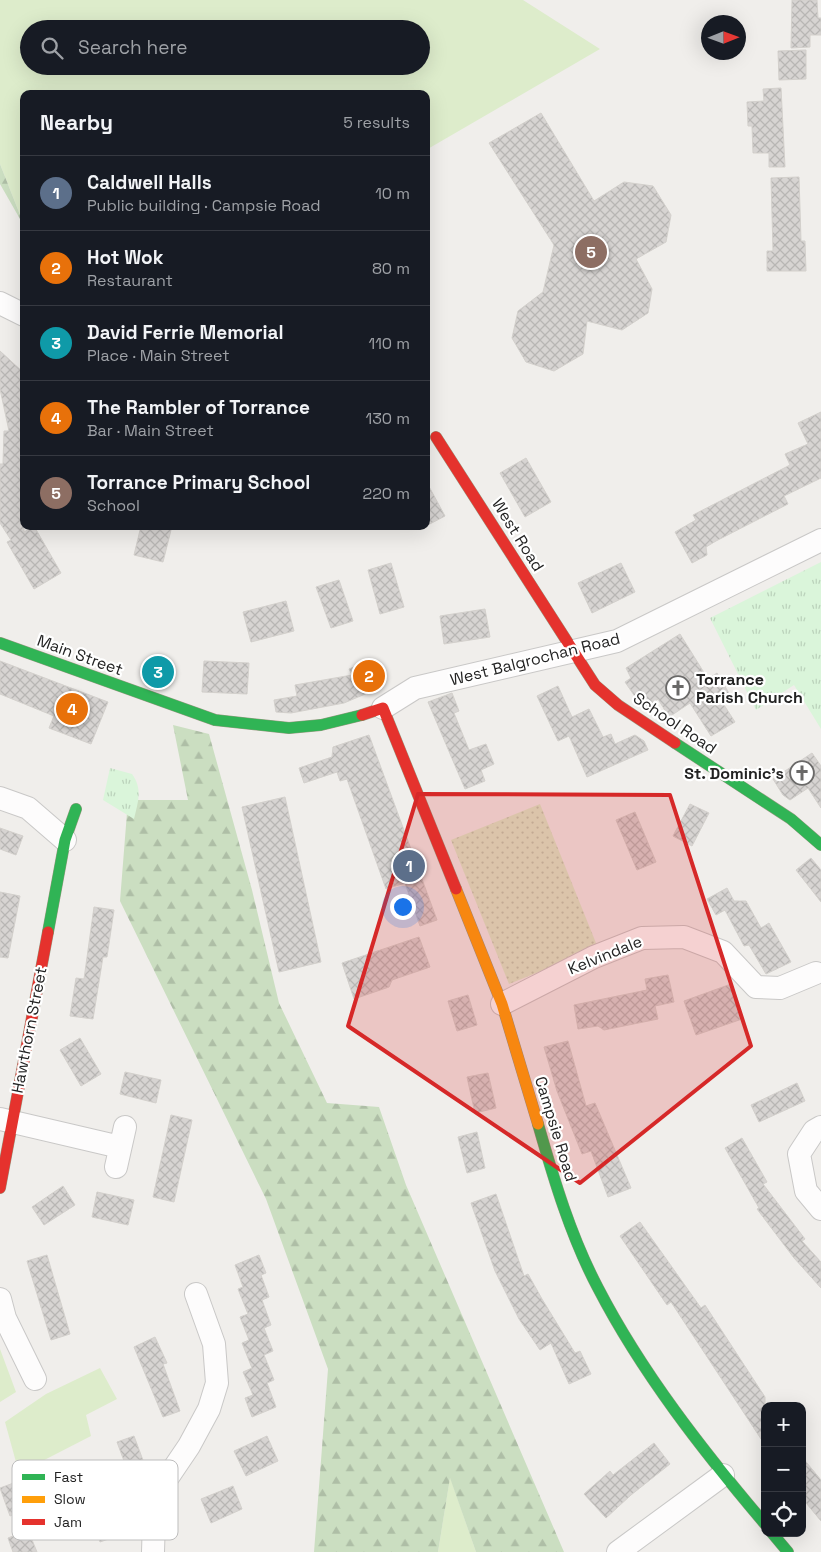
<!DOCTYPE html>
<html lang="en">
<head>
<meta charset="utf-8">
<style>
	body { margin:0; font-family:"Space Grotesk",sans-serif; background:#20242c; color:#f1f3f6 }
	.controls { position:absolute; right:15px; bottom:15px; display:grid; overflow:hidden; border-radius:10px; box-shadow:0 5px 20px #0002 }
	.controls button { width:45px; height:45px; display:grid; place-items:center; padding:0; border:0; border-bottom:1px solid #363941; background:#171b24; color:#f1f3f6; font:25px sans-serif }
	.compass { position:absolute; left:701px; top:15px; width:45px; height:45px; border-radius:50%; background:#171b24; box-shadow:0 5px 20px #0002; rotate:89deg }
	.you { position:absolute; left:402px; top:906px; width:18px; height:18px; margin:-12px; border:4px solid #fff; border-radius:50%; background:#1a73e8; box-shadow:0 0 0 8px #1a73e833 }
	.badge { display:grid; place-items:center; width:32px; height:32px; border-radius:50%; background:#6a6968; color:#fff; font-size:16px; font-weight:700 }
	.pin { position:absolute; translate:-50% -50%; border:2px solid #fff; box-shadow:0 1px 5px #0006 }
	.list { margin:0; padding:0; list-style:none }
	h2 { display:flex; justify-content:space-between; align-items:center; height:65px; margin:0; padding:0 20px; font-size:21px }
	h2 small { font-size:16px; font-weight:400; color:#9ea1a6 }
	.list li { display:grid; grid-template-columns:32px 1fr auto; gap:15px; align-items:center; box-sizing:border-box; height:75px; padding:0 20px; border-top:1px solid #363941 }
	.list b { display:block; font-size:19px; white-space:nowrap }
	.list p { margin:0; font-size:16px; white-space:nowrap; color:#9ea1a6 }
	.list em { font-size:16px; font-style:normal; color:#9ea1a6 }
	.icon { flex:none; width:28px; height:28px; fill:none; stroke:currentColor; stroke-width:2; stroke-linecap:round; stroke-linejoin:round }
	.map { position:relative; flex:none; width:821px; height:1552px; overflow:hidden }
	.search { position:absolute; background:#171b24; box-shadow:0 5px 20px #0002; left:20px; top:20px; width:410px; height:55px; display:flex; align-items:center; gap:12px; box-sizing:border-box; padding:0 18px; border-radius:28px; color:#9ea1a6; font-size:19px }
	.panel { position:absolute; background:#171b24; box-shadow:0 5px 20px #0002; left:20px; top:90px; width:410px; height:440px; border-radius:10px }
	.map>svg:first-child { display:block }
	.grass { fill:#ddeccb; fill-rule:evenodd }
	.forest { fill:url(#forest-firs) }
	.park { fill:url(#park-tufts) }
	.garden { fill:url(#garden-dots) }
	.building { fill:url(#building-cross-hatch); stroke:#d3d0cc }
	.lines { fill:none; stroke-linecap:round; stroke-linejoin:round }
	.street-casing { stroke:#c9c8c7; stroke-width:24 }
	.fast-casing { stroke:#999a82; stroke-width:12 }
	.slow-casing { stroke:#999a82; stroke-width:12 }
	.jam-casing { stroke:#999a82; stroke-width:12 }
	.street { stroke:#fdfcfc; stroke-width:22 }
	.fast { stroke:#30b455; stroke-width:11 }
	.slow { stroke:#ff9f0a; stroke-width:11 }
	.jam { stroke:#e5322d; stroke-width:11 }
	.marked { fill:#d62828; fill-opacity:0.2; stroke:#d62828; stroke-width:4; stroke-linejoin:round }
	.labels { text-anchor:middle; dominant-baseline:central; stroke-width:4.5; stroke-linejoin:round; paint-order:stroke }
	.street-label { font-size:16px; fill:#222; stroke:#fff }
	.poi-label { font-size:16px; font-weight:bold; fill:#222; stroke:#fff; text-anchor:start }
	.key { fill:#fff; stroke:#bdbdbd; stroke-width:1 }
	.key-label { font-size:14px; fill:#222 }
</style>
</head>
<body>
<div class="map">
<svg width="821" height="1552" viewBox="0 0 821 1552">
	<defs>
		<pattern id="forest-firs" width="22" height="20" patternUnits="userSpaceOnUse" patternTransform="scale(1.25)"><rect width="22" height="20" fill="#cbdec1"/><path d="M5 1l3.5 6h-7zM16 11l3.5 6h-7z" fill="#aebea6"/></pattern>
		<pattern id="park-tufts" width="24" height="20" patternUnits="userSpaceOnUse" patternTransform="scale(1.25)"><rect width="24" height="20" fill="#daf5da"/><path d="M3 7l-1-3M5 7V3M7 7l1-3M15 17l-1-3M17 17v-4M19 17l1-3" fill="none" stroke="#bbd2bb"/></pattern>
		<pattern id="garden-dots" width="8" height="8" patternUnits="userSpaceOnUse" patternTransform="scale(1.25)"><rect width="8" height="8" fill="#ddeccb"/><path d="M2 2h.1M6 6h.1" fill="none" stroke="#bdcaae" stroke-width="1.8" stroke-linecap="round"/></pattern>
		<pattern id="building-cross-hatch" width="8" height="8" patternUnits="userSpaceOnUse" patternTransform="scale(1.25)"><rect width="8" height="8" fill="#d7d4d2"/><path d="M0 0l8 8M0 8l8-8" fill="none" stroke="#b8b6b4"/></pattern>
	</defs>
	<rect width="100%" height="100%" fill="#f0eeeb"/>
	<!-- grass -->
	<path class="grass" d="M 0,0 L 523,0 L 600,49 L 426,150 L 426,94 L 24,94 L 24,225 L 0,164 ZM 29,29 L 421,29 L 421,66 L 29,66 Z
		M 0,1349 L 16,1392 L 0,1402 Z
		M 100,1368 L 117,1399 L 86,1415 L 91,1436 L 19,1473 L 5,1422 L 46,1394 Z
		M 450,1477 L 476,1552 L 438,1552 Z"/>
	<!-- forest -->
	<path class="forest" d="M 0,164 L 24,225 L 24,226 L 0,184 Z
		M 173,725 L 209,734 L 252,890 L 279,1003 L 327,1103 L 379,1107 L 406,1185 L 564,1552 L 476,1552 L 450,1478 L 438,1552 L 314,1552 L 328,1369 L 266,1199 L 120,901 L 128,800 L 188,800 Z"/>
	<!-- park -->
	<path class="park" d="M 821,562 L 821,729 L 794,685 L 756,710 L 710,618 Z
		M 110,768 L 132,774 C 143,789 138,802 134,819 L 103,800 Z"/>
	<!-- garden -->
	<path class="garden" d="M 540,804 L 598,948 L 509,984 L 451,840 Z"/>
	<!-- building -->
	<path class="building" d="M 792,0 L 817,0 L 818,18 L 821,18 L 821,35 L 810,35 L 810,47 L 791,48 Z
		M 806,50 L 806,79 L 779,80 L 778,51 Z
		M 781,88 L 785,167 L 769,167 L 769,153 L 753,153 L 752,126 L 748,126 L 747,102 L 764,101 L 763,89 Z
		M 541,113 L 594,201 L 624,182 L 653,186 L 671,215 L 666,242 L 636,259 L 652,289 L 648,313 L 622,330 L 587,321 L 583,354 L 554,371 L 526,362 L 512,338 L 518,311 L 543,292 L 554,245 L 489,143 Z
		M 799,177 L 801,241 L 805,241 L 806,271 L 767,271 L 767,251 L 773,251 L 771,178 Z
		M 0,351 L 24,373 L 24,532 L 34,526 L 61,573 L 34,589 L 7,542 L 11,540 L 0,523 L 0,464 L 3,464 L 4,431 L 9,431 L 0,389 Z
		M 821,412 L 821,478 L 784,496 L 788,504 L 716,541 L 706,547 L 707,555 L 692,563 L 675,532 L 696,520 L 693,515 L 790,465 L 785,454 L 808,444 L 798,423 Z
		M 526,458 L 551,502 L 525,517 L 500,473 Z
		M 426,481 L 445,516 L 426,526 Z
		M 141,526 L 172,526 L 163,562 L 134,555 Z
		M 391,563 L 404,607 L 380,614 L 368,570 Z
		M 621,563 L 635,592 L 592,613 L 578,583 Z
		M 339,580 L 353,621 L 331,628 L 316,587 Z
		M 286,601 L 294,631 L 251,642 L 243,612 Z
		M 485,609 L 490,637 L 444,644 L 440,616 Z
		M 680,634 L 708,679 L 717,673 L 733,700 L 724,705 L 735,722 L 711,736 L 690,703 L 669,717 L 658,699 L 648,706 L 636,698 L 625,682 L 631,678 L 626,668 Z
		M 0,661 L 108,702 L 91,744 L 49,728 L 54,716 L 0,694 Z
		M 204,661 L 249,663 L 247,694 L 202,692 Z
		M 368,661 L 377,689 L 344,703 L 291,713 L 276,712 L 274,700 L 297,696 L 295,685 L 352,675 L 349,669 Z
		M 558,686 L 572,717 L 589,709 L 603,737 L 611,734 L 615,744 L 635,735 L 644,741 L 648,750 L 587,777 L 569,736 L 558,741 L 537,696 Z
		M 452,693 L 459,711 L 454,713 L 469,750 L 486,744 L 494,764 L 481,770 L 485,781 L 465,789 L 428,702 Z
		M 369,735 L 437,920 L 420,926 L 405,883 L 386,889 L 347,779 L 340,781 L 337,772 L 304,783 L 299,768 L 332,757 L 333,747 Z
		M 812,753 L 821,766 L 821,808 L 808,788 L 790,800 L 783,795 L 773,779 Z
		M 285,797 L 321,962 L 279,972 L 242,807 Z
		M 690,804 L 709,813 L 692,846 L 673,836 Z
		M 635,812 L 656,862 L 637,870 L 616,820 Z
		M 0,828 L 23,836 L 16,855 L 0,849 Z
		M 811,858 L 821,870 L 821,902 L 796,870 Z
		M 727,888 L 734,901 L 746,901 L 761,928 L 769,923 L 791,962 L 766,974 L 749,945 L 744,946 L 725,910 L 716,915 L 707,899 Z
		M 0,892 L 20,896 L 8,958 L 0,957 Z
		M 94,907 L 114,910 L 107,957 L 103,957 L 93,1019 L 70,1016 L 76,978 L 84,979 Z
		M 419,937 L 430,967 L 392,980 L 389,987 L 354,999 L 342,963 Z
		M 668,975 L 674,1002 L 655,1006 L 658,1019 L 604,1030 L 598,1026 L 578,1029 L 574,1005 L 647,990 L 645,979 Z
		M 731,984 L 742,1019 L 696,1035 L 684,1001 Z
		M 468,995 L 477,1025 L 457,1031 L 448,1001 Z
		M 80,1038 L 101,1074 L 81,1086 L 60,1050 Z
		M 568,1041 L 586,1106 L 595,1103 L 631,1188 L 608,1197 L 591,1151 L 582,1154 L 557,1091 L 544,1047 Z
		M 125,1072 L 161,1080 L 156,1103 L 120,1094 Z
		M 488,1073 L 496,1108 L 475,1113 L 467,1077 Z
		M 797,1083 L 805,1101 L 759,1122 L 751,1105 Z
		M 171,1115 L 192,1120 L 174,1202 L 153,1197 Z
		M 477,1132 L 485,1168 L 467,1173 L 458,1137 Z
		M 742,1138 L 767,1182 L 763,1184 L 805,1239 L 802,1241 L 821,1262 L 821,1288 L 794,1258 L 757,1209 L 759,1208 L 725,1148 Z
		M 63,1186 L 75,1205 L 44,1225 L 32,1207 Z
		M 97,1192 L 134,1200 L 128,1225 L 92,1217 Z
		M 496,1194 L 524,1276 L 528,1274 L 542,1299 L 575,1353 L 580,1351 L 591,1374 L 569,1384 L 551,1343 L 540,1350 L 519,1319 L 495,1271 L 471,1203 Z
		M 640,1222 L 701,1308 L 705,1305 L 765,1397 L 765,1445 L 671,1302 L 667,1305 L 620,1236 Z
		M 47,1255 L 70,1334 L 51,1340 L 27,1261 Z
		M 259,1255 L 266,1273 L 261,1275 L 269,1297 L 262,1300 L 271,1325 L 264,1328 L 273,1351 L 264,1355 L 274,1380 L 267,1383 L 276,1407 L 252,1417 L 245,1398 L 253,1395 L 243,1372 L 252,1368 L 242,1343 L 249,1340 L 240,1317 L 248,1314 L 238,1289 L 243,1287 L 235,1265 Z
		M 155,1337 L 167,1363 L 163,1364 L 180,1411 L 163,1417 L 134,1347 Z
		M 134,1436 L 144,1463 L 127,1469 L 117,1442 Z
		M 267,1436 L 278,1461 L 246,1476 L 234,1451 Z
		M 654,1443 L 670,1464 L 631,1495 L 606,1518 L 584,1494 L 610,1471 L 613,1475 Z
		M 802,1457 L 821,1480 L 821,1521 L 802,1498 Z
		M 19,1481 L 30,1508 L 10,1516 L 0,1488 Z
		M 233,1486 L 242,1509 L 211,1523 L 201,1499 Z
		M 107,1509 L 117,1536 L 100,1542 L 90,1515 Z
		M 28,1530 L 37,1552 L 13,1552 L 8,1538 Z"/>
	<g class="lines">
		<!-- street casing -->
		<g class="street-casing">
			<path id="street" d="M 0,303 L 24,315
				M 383,708 L 415,688 L 617,641 L 821,540
				M 0,798 L 28,808 L 65,840
				M 502,1004 L 594,957 L 642,938 L 684,937 L 723,952 L 756,987 L 780,988 L 816,973
				M 0,1119 L 120,1147
				M 821,1127 L 814,1131 L 799,1154 L 806,1191 L 821,1209
				M 116,1167 L 125,1127
				M 0,1299 L 5,1318 L 35,1379
				M 153,1552 L 154,1519 L 166,1480 L 189,1446 L 209,1409 L 217,1383 L 214,1344 L 196,1294
				M 618,1552 L 723,1475"/>
		</g>
		<!-- fast casing -->
		<g class="fast-casing">
			<path id="fast" d="M 0,643 L 215,720 L 289,728 L 321,725 L 362,715
				M 675,743 L 791,819 L 821,845
				M 48,932 L 65,840 L 76,809
				M 538,1124 C 554,1180 571,1237 598,1288 C 642,1373 703,1451 765,1524
				M 772,1533 L 788,1552"/>
		</g>
		<!-- slow casing -->
		<g class="slow-casing">
			<path id="slow" d="M 456,889 L 502,1004 L 538,1124"/>
		</g>
		<!-- jam casing -->
		<g class="jam-casing">
			<path id="jam" d="M 436,437 L 595,685 L 618,705 L 675,743
				M 362,715 L 383,708 L 456,889
				M 0,1188 L 48,932"/>
		</g>
		<!-- street -->
		<use href="#street" class="street"/>
		<!-- fast -->
		<use href="#fast" class="fast"/>
		<!-- slow -->
		<use href="#slow" class="slow"/>
		<!-- jam -->
		<use href="#jam" class="jam"/>
	</g>
	<!-- marked area -->
	<path class="marked" d="M 418,794 L 670,795 L 751,1046 L 580,1183 L 348,1026 Z"/>
	<!-- icons -->
	<defs>
		<g id="church-ring" transform="scale(1.25)"><circle r="9.5" fill="#fff" stroke="#6a6968" stroke-width="1.5"/><path d="M-1.2-6h2.4v3.5h3.3v2.4h-3.3V6h-2.4V-.1h-3.3v-2.4h3.3Z" fill="#6a6968"/></g>
	</defs>
	<g fill-rule="evenodd">
		<use href="#church-ring" x="678" y="688"/>
		<use href="#church-ring" x="802" y="773"/>
	</g>
	<g class="labels">
		<!-- street labels -->
		<g class="street-label">
			<text transform="translate(518 535) rotate(58)">West Road</text>
			<text transform="translate(80 655) rotate(20)">Main Street</text>
			<text transform="translate(535 659) rotate(-14)">West Balgrochan Road</text>
			<text transform="translate(675 723) rotate(34)">School Road</text>
			<text transform="translate(605 955) rotate(-22)">Kelvindale</text>
			<text transform="translate(29 1030) rotate(-79)">Hawthorn Street</text>
			<text transform="translate(556 1129) rotate(73)">Campsie Road</text>
		</g>
		<!-- poi labels -->
		<g class="poi-label">
			<text x="696" y="679">Torrance<tspan x="696" dy="18">Parish Church</tspan></text>
			<text x="784" y="773" text-anchor="end">St. Dominic's</text>
		</g>
	</g>
	<!-- legend -->
	<rect x="12" y="1460" width="166" height="80" rx="8" class="key"/>
	<rect x="22" y="1474" width="23" height="6" fill="#30b455"/>
	<rect x="22" y="1496" width="23" height="7" fill="#ff9f0a"/>
	<rect x="22" y="1519" width="23" height="6" fill="#e5322d"/>
	<g class="key-label">
		<text x="54" y="1482">Fast</text>
		<text x="54" y="1504">Slow</text>
		<text x="54" y="1527">Jam</text>
	</g>
</svg>
<div class="controls">
<button>+</button>
<button>−</button>
<button><svg class="icon" aria-label="locate" viewBox="0 0 24 24"><circle cx="12" cy="12" r="6"/><path d="M12 2v4M12 18v4M2 12h4M18 12h4"/></svg></button>
</div>
<svg class="compass" viewBox="-18 -18 36 36"><path d="M0-13l5 13h-10z" fill="#e53935"/><path d="M0 13l5-13h-10z" fill="#9ea1a6"/></svg>
<div class="you"></div>
<div class="pin badge" style="left:409px;top:866px;background:#5c6f8a">1</div>
<div class="pin badge" style="left:369px;top:676px;background:#e8710a">2</div>
<div class="pin badge" style="left:158px;top:672px;background:#0f9aa8">3</div>
<div class="pin badge" style="left:72px;top:709px;background:#e8710a">4</div>
<div class="pin badge" style="left:591px;top:252px;background:#8d6e63">5</div>
<div class="search"><svg class="icon" aria-label="search" viewBox="0 0 24 24"><circle cx="10" cy="10" r="6"/><path d="M15 15l6 6"/></svg>Search here</div>
<section class="panel">
<h2>Nearby<small>5 results</small></h2>
<ul class="list">
<li><span class="badge" style="background:#5c6f8a">1</span><div><b>Caldwell Halls</b><p>Public building · Campsie Road</p></div><em>10 m</em></li>
<li><span class="badge" style="background:#e8710a">2</span><div><b>Hot Wok</b><p>Restaurant</p></div><em>80 m</em></li>
<li><span class="badge" style="background:#0f9aa8">3</span><div><b>David Ferrie Memorial</b><p>Place · Main Street</p></div><em>110 m</em></li>
<li><span class="badge" style="background:#e8710a">4</span><div><b>The Rambler of Torrance</b><p>Bar · Main Street</p></div><em>130 m</em></li>
<li><span class="badge" style="background:#8d6e63">5</span><div><b>Torrance Primary School</b><p>School</p></div><em>220 m</em></li>
</ul>
</section>
</div>
</body>
</html>
